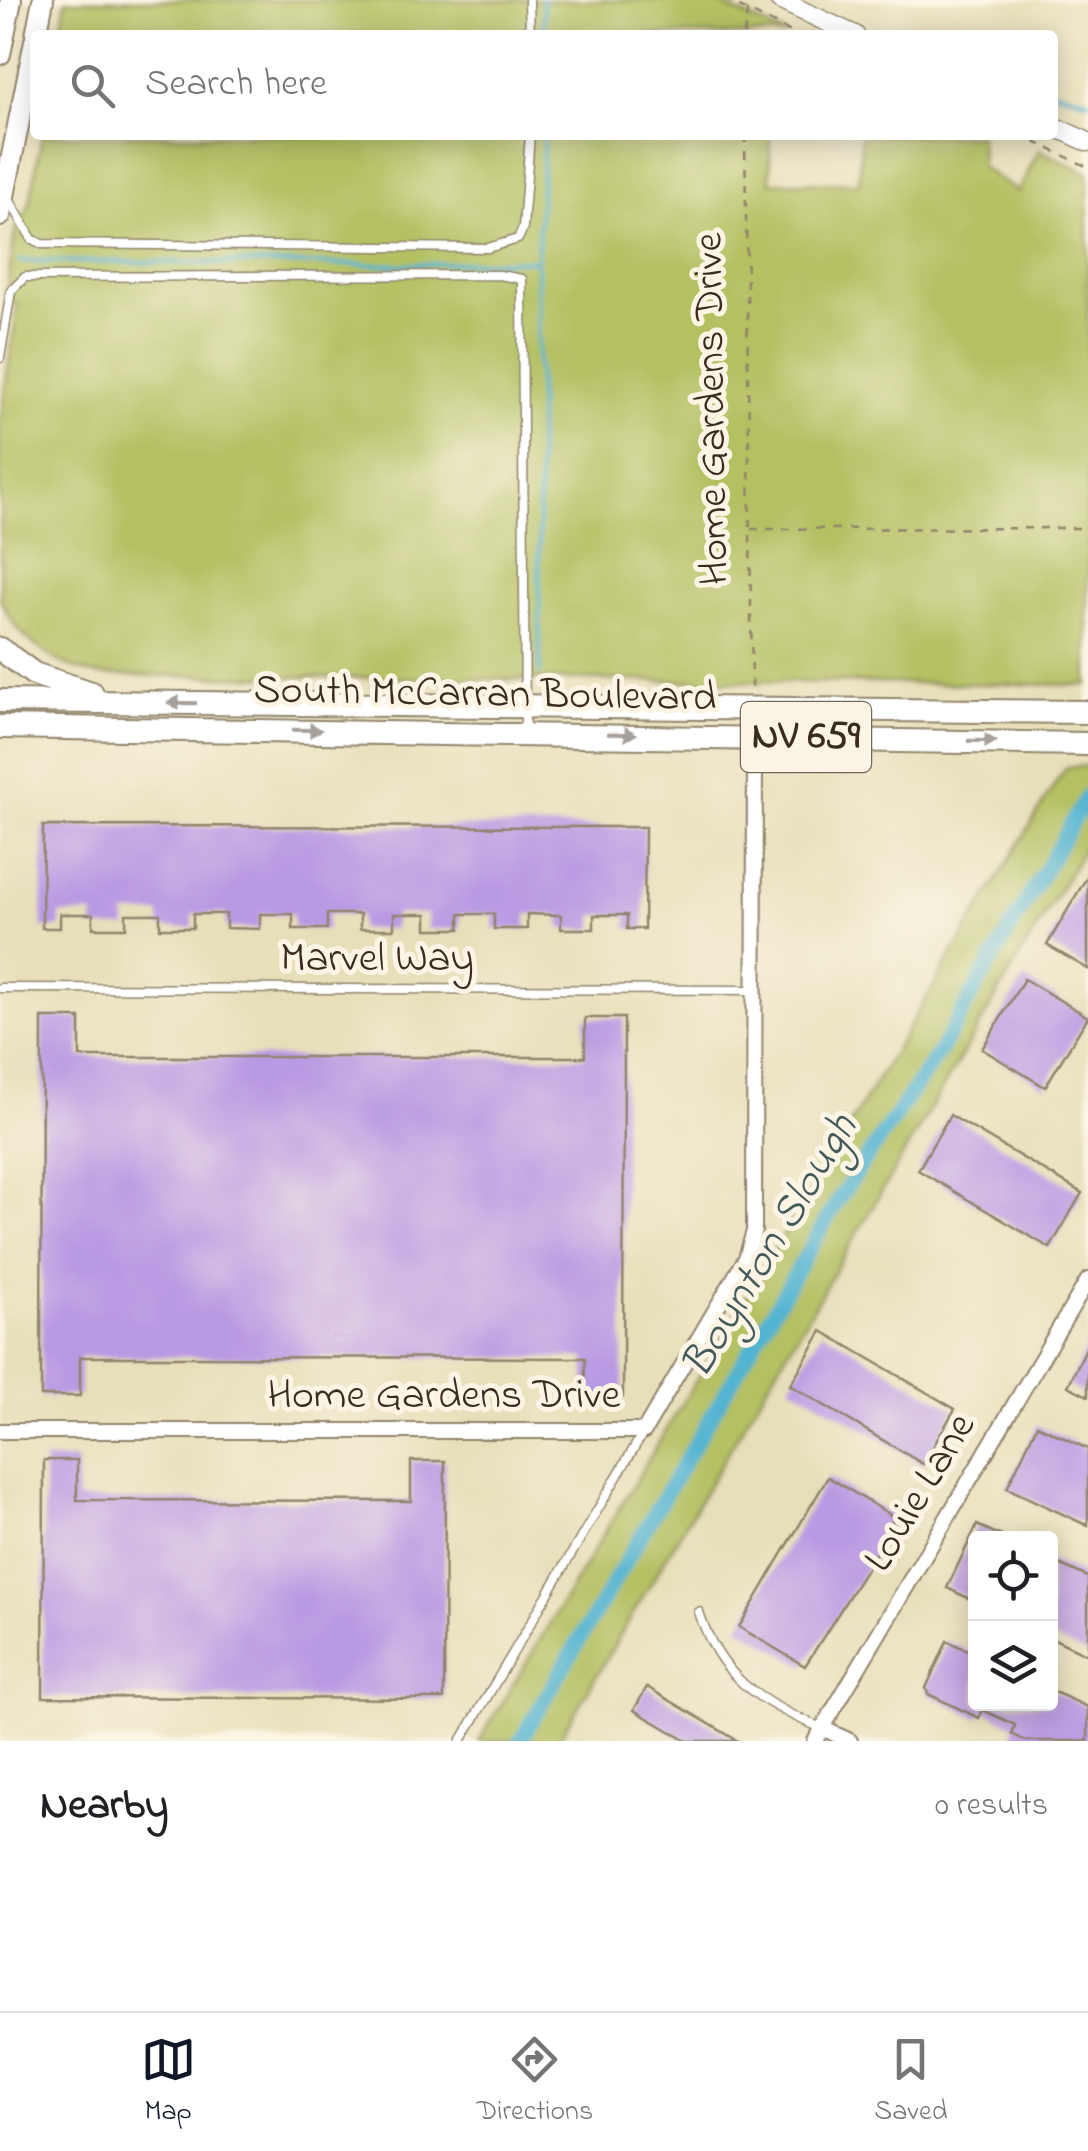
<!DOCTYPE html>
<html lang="en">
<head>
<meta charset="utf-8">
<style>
	body { margin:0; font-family:"Indie Flower",sans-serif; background:#f2f2f2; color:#202124 }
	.controls { position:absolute; right:30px; bottom:30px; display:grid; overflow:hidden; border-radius:10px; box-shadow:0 5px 25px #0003 }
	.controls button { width:90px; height:90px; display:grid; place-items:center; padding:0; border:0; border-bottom:2px solid #e0e0e0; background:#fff; color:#202124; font:50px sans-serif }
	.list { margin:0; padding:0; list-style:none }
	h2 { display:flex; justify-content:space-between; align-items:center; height:130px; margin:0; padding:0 40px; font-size:42px }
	h2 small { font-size:32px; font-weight:400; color:#757577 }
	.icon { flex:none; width:55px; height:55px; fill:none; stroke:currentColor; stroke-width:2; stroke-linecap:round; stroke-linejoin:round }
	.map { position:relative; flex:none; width:1088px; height:1741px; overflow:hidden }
	.search { position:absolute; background:#fff; box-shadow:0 5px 25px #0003; left:30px; right:30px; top:30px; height:110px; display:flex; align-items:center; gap:25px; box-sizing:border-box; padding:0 35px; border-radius:10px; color:#757577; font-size:38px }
	.sheet { height:270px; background:#fff }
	nav { display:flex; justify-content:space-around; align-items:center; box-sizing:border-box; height:140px; border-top:2px solid #e0e0e0; background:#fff; font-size:28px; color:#757577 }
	nav a { display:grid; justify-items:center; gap:5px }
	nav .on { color:#111827 }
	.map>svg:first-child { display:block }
	.green { fill:#b4c062; stroke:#787540; stroke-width:2.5 }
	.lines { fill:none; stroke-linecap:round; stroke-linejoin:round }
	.stream { stroke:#52b4d1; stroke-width:4 }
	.canal { stroke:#52b4d1; stroke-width:15 }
	.building { fill:#ba99e3 }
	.service-casing { stroke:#91846c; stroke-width:11 }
	.minor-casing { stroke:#91846c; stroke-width:18 }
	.tertiary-casing { stroke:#91846c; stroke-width:21 }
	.secondary-casing { stroke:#91846c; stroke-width:24 }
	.primary-casing { stroke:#91846c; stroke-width:26 }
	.path { stroke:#91846c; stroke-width:2.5; stroke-dasharray:8 8; stroke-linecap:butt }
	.service { stroke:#fff; stroke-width:8 }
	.minor { stroke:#fff; stroke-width:14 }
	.tertiary { stroke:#fff; stroke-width:18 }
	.secondary { stroke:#fff; stroke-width:20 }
	.primary { stroke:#fff; stroke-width:22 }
	.oneway { fill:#a79f9a }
	.labels { text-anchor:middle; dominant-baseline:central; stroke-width:10; stroke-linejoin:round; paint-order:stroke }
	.shield { fill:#fcf5e5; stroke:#75675a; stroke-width:2.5 }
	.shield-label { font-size:40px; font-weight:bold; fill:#3b2a1e }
	.street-label { font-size:42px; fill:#3b2a1e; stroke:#fcf5e5 }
	.water-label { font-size:45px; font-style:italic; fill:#435a5d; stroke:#fcf5e5 }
</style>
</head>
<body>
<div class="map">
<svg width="1088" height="1741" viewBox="0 0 1088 1741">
	<rect width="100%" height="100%" fill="#fcf5e5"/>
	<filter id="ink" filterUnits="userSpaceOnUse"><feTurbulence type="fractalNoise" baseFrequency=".01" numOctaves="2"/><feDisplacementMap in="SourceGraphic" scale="20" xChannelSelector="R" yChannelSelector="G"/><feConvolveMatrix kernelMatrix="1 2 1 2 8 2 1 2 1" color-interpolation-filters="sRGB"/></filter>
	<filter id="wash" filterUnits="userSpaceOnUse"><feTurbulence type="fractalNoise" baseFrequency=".0048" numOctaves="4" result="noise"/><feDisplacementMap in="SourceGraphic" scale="40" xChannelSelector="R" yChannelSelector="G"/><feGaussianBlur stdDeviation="2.25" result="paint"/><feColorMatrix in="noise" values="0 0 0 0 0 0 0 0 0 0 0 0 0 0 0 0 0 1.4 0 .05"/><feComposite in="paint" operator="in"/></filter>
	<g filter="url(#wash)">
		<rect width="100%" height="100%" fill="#e7dfb9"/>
		<!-- green -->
		<path class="green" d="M 66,0 L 712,0 L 786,35 L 60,35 Z
			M 42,135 L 770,135 L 770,182 L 859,183 L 861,135 L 980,135 L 981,167 L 1018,192 L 1039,150 L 1088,173 L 1088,685 L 103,675 C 61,671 15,638 0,598 L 0,420 L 18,305 L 6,296 L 15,231 L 29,207 Z
			M 1088,766 L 1088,841 L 558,1741 L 479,1741 L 1058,779 L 1067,767 Z"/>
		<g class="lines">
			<!-- stream -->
			<path class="stream" d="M 543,0 L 544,35
				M 1053,91 L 1088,100
				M 20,261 L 398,265 L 535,260
				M 540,673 L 537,260 L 544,135"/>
			<!-- canal -->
			<path class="canal" d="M 520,1741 L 840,1197 L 939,1052 L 1088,795"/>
		</g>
		<g id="blocks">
			<!-- building -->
			<path class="building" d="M 43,826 L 645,827 L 644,929 L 627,929 L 627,915 L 594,915 L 594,929 L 561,929 L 561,915 L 527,914 L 527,929 L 494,929 L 494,914 L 460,914 L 460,929 L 427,929 L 427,914 L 394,914 L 394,929 L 360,929 L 360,914 L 327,914 L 327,929 L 293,929 L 293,914 L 260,914 L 260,929 L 226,928 L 226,914 L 193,914 L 193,928 L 160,928 L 160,914 L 126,914 L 126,928 L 93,928 L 93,914 L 60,914 L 60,928 L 42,928 Z
				M 1088,875 L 1088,969 L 1047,945 Z
				M 1024,979 L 1088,1017 L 1045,1087 L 982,1049 Z
				M 42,1018 L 80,1018 L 80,1057 L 585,1057 L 585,1018 L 624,1018 L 623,1397 L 585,1397 L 585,1358 L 181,1357 L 80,1357 L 80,1396 L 41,1396 Z
				M 950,1115 L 1082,1193 L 1050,1248 L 918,1170 Z
				M 822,1331 L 955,1409 L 923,1464 L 790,1385 Z
				M 1088,1344 L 1088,1396 L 1068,1386 Z
				M 1037,1425 L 1088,1449 L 1088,1526 L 1007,1488 Z
				M 44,1460 L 77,1460 L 77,1500 L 411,1501 L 411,1461 L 445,1461 L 444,1699 L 43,1697 Z
				M 828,1477 L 894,1517 L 872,1560 L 805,1666 L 739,1627 Z
				M 977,1525 L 1006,1538 L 976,1538 L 976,1602 L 947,1588 Z
				M 1050,1560 L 1088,1577 L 1088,1655 L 1050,1637 Z
				M 947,1641 L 976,1654 L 976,1704 L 1050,1704 L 1050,1690 L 1088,1707 L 1088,1741 L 1026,1741 L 1012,1734 L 1015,1725 L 983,1710 L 979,1718 L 928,1694 L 926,1688 Z
				M 647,1687 L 738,1741 L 687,1741 L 634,1710 Z"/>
		</g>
	</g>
	<g filter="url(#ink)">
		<use href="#blocks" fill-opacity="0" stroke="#91846c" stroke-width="2.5"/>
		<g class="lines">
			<!-- service casing -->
			<g class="service-casing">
				<path id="service" d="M 529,0 L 530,35
					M 9,199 L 32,239 L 42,244 L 488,248 L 518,239 L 523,228 L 530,135
					M 0,358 L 11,291 L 25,277 L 499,275 L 522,279 L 525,733
					M 0,988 L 755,990
					M 699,1612 C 720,1678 760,1703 822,1728
					M 461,1741 L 644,1431"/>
			</g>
			<!-- minor casing -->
			<g class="minor-casing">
				<path id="minor" d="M 0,1431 L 644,1431 L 746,1258 L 754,1231 L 755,736
					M 822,1728 L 850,1741
					M 815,1741 L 1088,1280"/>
			</g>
			<!-- tertiary casing -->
			<g class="tertiary-casing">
				<path id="tertiary" d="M 779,0 L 855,35
					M 1053,126 L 1088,142"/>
			</g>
			<!-- secondary casing -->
			<g class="secondary-casing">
				<path id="secondary" d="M 36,35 L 43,0
					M 0,54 L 11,0
					M 0,216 L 35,41"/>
			</g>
			<!-- primary casing -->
			<g class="primary-casing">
				<path id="primary" d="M 0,649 L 34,674 L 92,693
					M 0,701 L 1088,712
					M 0,727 L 1088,744"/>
			</g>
			<!-- path -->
			<path class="path" d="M 725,0 L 797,35
				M 744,35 L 749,0
				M 745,135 L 752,688
				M 1020,135 L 1088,167
				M 751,529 L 1088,528"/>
			<!-- service -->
			<use href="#service" class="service"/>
			<!-- minor -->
			<use href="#minor" class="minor"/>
			<!-- tertiary -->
			<use href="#tertiary" class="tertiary"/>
			<!-- secondary -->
			<use href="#secondary" class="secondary"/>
			<!-- primary -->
			<use href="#primary" class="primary"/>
		</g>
		<!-- one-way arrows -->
		<defs><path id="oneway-solid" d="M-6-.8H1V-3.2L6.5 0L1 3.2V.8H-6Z" transform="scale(2.5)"/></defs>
		<g class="oneway">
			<use href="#oneway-solid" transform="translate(182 703) rotate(-179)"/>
			<use href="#oneway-solid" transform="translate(307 730) rotate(1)"/>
			<use href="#oneway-solid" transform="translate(622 734) rotate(1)"/>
			<use href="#oneway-solid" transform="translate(982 741) rotate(1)"/>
		</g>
	</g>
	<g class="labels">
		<!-- shield labels -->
		<rect class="shield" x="741" y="702" width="130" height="70" rx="8"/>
		<g class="shield-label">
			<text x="806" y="737">NV 659</text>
		</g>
		<!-- street labels -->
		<g class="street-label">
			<text transform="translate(713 409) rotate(-91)">Home Gardens Drive</text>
			<text transform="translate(485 695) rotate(1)">South McCarran Boulevard</text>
			<text x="377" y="959">Marvel Way</text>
			<text x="444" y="1396">Home Gardens Drive</text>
			<text transform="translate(921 1493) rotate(-59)">Louie Lane</text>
		</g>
		<!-- water labels -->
		<g class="water-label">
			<text transform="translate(771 1247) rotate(-59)">Boynton Slough</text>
		</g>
	</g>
</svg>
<div class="controls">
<button><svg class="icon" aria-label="locate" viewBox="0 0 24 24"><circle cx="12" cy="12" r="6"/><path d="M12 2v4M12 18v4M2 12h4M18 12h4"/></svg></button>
<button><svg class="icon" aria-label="layers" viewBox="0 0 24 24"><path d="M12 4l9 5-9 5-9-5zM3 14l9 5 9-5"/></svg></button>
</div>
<div class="search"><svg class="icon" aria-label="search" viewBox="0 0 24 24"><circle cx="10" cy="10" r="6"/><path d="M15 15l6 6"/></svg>Search here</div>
</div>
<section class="sheet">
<h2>Nearby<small>0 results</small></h2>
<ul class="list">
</ul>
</section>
<nav>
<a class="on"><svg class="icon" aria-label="map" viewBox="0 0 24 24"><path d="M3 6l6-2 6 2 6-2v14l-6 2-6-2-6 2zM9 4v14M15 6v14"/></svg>Map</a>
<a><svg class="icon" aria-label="directions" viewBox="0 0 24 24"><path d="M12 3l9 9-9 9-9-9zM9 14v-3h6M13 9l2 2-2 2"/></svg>Directions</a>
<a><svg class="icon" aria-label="saved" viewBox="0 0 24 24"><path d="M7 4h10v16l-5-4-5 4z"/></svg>Saved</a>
</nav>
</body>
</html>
